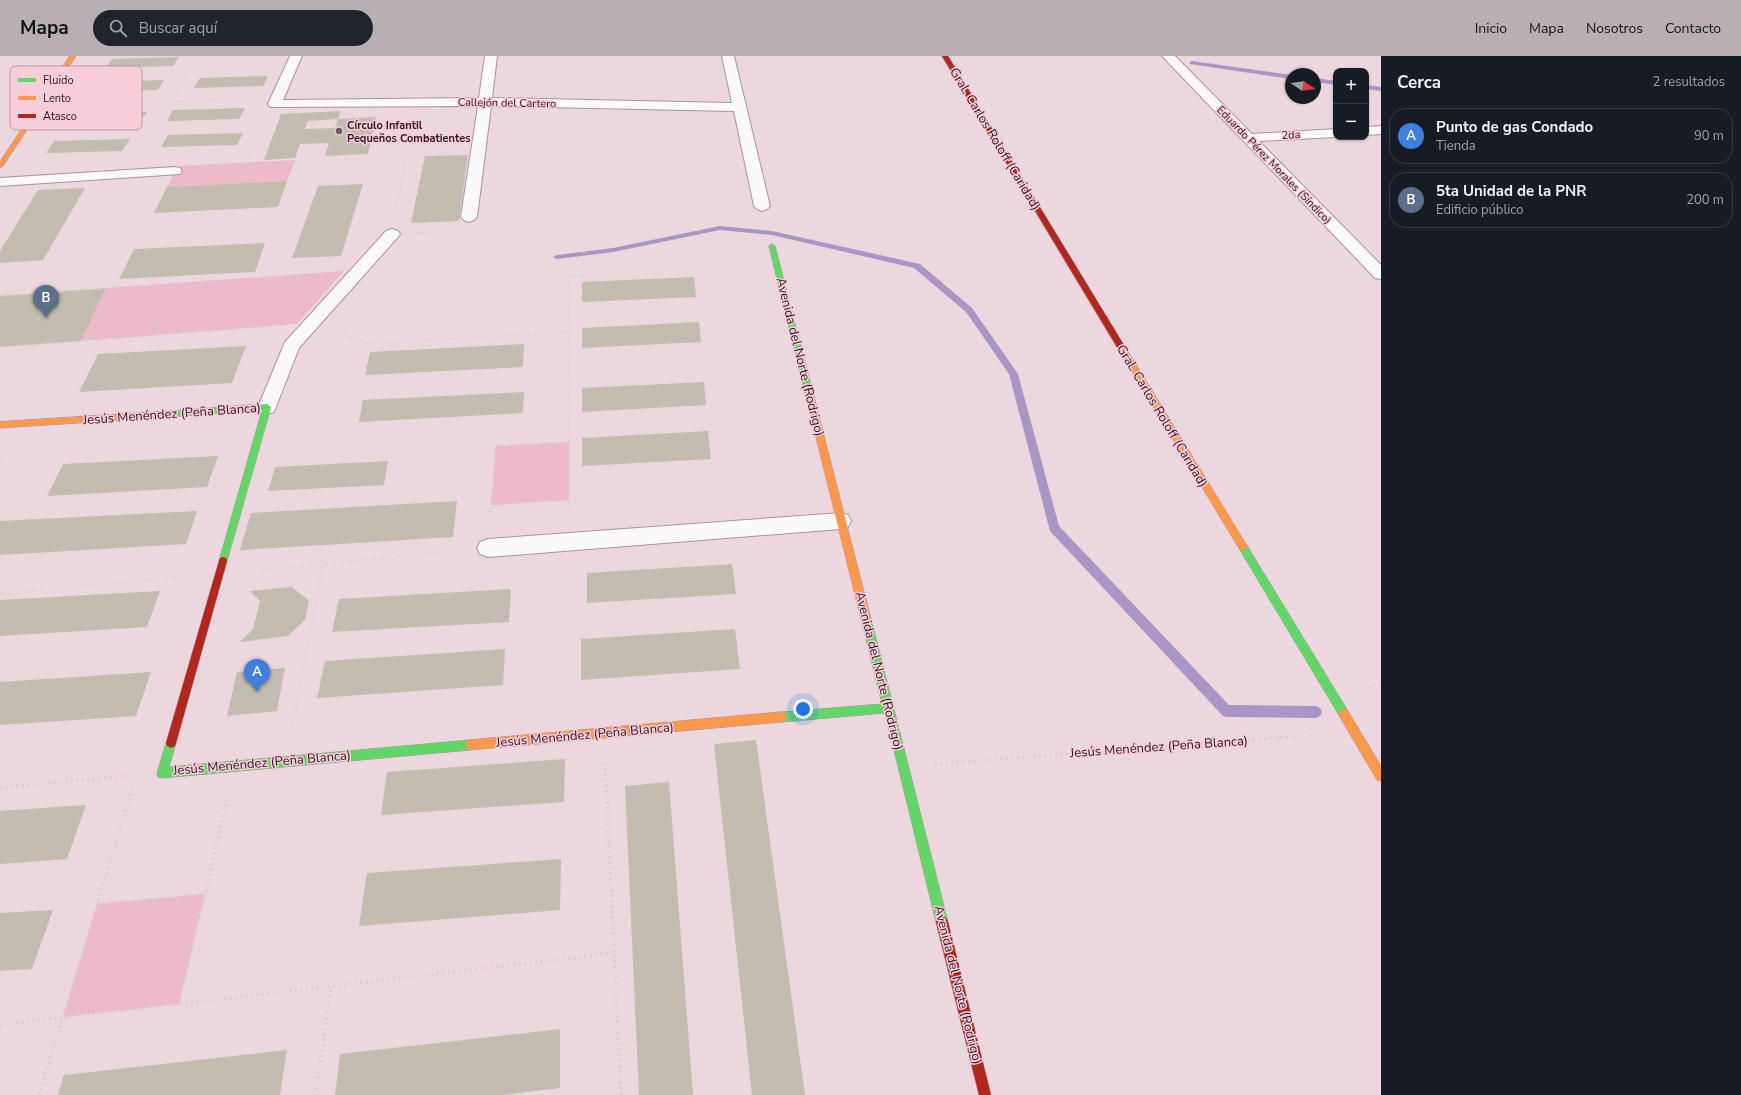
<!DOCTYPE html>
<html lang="es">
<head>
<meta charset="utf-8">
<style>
	body { margin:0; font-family:"Nunito Sans",sans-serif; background:#20242c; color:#f1f3f6 }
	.controls { position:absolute; right:12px; top:12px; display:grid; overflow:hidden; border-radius:8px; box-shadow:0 1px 3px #0004 }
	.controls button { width:36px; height:36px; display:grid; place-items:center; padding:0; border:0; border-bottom:1px solid #363941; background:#171b24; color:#f1f3f6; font:20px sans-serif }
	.compass { position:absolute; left:1285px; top:12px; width:36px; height:36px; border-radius:50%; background:#171b24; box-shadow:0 1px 3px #0004; rotate:103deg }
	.you { position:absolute; left:803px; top:653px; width:14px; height:14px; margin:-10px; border:3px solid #fff; border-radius:50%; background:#1a73e8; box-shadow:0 0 0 6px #1a73e833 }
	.badge { display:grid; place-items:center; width:26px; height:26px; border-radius:50%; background:#b8afb4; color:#fff; font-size:13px; font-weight:700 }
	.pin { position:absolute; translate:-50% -33px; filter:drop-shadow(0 1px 2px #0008) }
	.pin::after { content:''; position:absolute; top:21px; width:14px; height:12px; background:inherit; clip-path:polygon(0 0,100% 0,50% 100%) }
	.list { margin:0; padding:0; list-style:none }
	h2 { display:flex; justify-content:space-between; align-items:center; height:52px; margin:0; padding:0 16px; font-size:17px }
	h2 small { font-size:13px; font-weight:400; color:#9ea1a6 }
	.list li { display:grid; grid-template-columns:26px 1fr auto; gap:12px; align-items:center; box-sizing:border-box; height:56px; margin:0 8px 8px; padding:0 8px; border:1px solid #363941; border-radius:16px }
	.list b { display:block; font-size:15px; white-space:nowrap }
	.list p { margin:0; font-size:13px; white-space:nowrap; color:#9ea1a6 }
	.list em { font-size:13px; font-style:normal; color:#9ea1a6 }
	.icon { flex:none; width:22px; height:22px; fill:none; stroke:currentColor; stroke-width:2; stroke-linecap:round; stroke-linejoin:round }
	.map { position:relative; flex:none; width:1381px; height:1039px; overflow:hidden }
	header { display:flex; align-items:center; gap:24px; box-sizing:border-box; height:56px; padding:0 20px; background:#b8afb4; color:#111 }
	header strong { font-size:19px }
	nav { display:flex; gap:22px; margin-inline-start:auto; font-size:14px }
	.search { width:280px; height:36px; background:#20242c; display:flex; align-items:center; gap:10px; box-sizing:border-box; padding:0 14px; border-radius:22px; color:#9ea1a6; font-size:15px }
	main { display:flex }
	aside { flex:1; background:#171b24 }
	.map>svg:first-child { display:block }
	.green { fill:#edbacb }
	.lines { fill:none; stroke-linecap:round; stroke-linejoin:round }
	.stream { fill:#aa96c5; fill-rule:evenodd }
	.building { fill:#c3bcb1 }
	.street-casing { stroke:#a9949b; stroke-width:2 }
	.fast-casing { stroke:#a9949b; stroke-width:1 }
	.slow-casing { stroke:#a9949b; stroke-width:1 }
	.jam-casing { stroke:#a9949b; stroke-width:1 }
	.path-far3 { stroke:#d4cccf; stroke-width:1.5; stroke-dasharray:0.5 2; stroke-linecap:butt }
	.path-far2 { stroke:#d4cccf; stroke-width:2; stroke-dasharray:1 2.5; stroke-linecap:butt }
	.path-far1 { stroke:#d4cccf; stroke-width:2.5; stroke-dasharray:1 3; stroke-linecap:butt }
	.path { stroke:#d4cccf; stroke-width:3; stroke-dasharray:1.5 4; stroke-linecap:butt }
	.street { fill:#fcf9fa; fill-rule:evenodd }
	.fast { fill:#63d668; fill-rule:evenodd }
	.slow { fill:#ff974d; fill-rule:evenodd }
	.jam { fill:#b3261e; fill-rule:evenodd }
	.poi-dot { fill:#735b63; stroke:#f7cdda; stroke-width:1.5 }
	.labels { text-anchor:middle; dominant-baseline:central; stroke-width:3; stroke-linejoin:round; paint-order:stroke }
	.far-street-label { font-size:11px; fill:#311821; stroke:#f7cdda }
	.far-poi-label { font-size:11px; font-weight:bold; fill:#311821; stroke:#f7cdda; text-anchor:start }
	.street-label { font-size:13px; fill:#311821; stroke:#f7cdda }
	.key { fill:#f7cdda; stroke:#bc97a2; stroke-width:1 }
	.key-label { font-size:11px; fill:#311821 }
</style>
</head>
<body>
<header>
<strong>Mapa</strong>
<div class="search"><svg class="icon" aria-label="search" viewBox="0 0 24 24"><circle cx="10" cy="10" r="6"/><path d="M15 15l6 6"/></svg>Buscar aquí</div>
<nav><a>Inicio</a><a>Mapa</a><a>Nosotros</a><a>Contacto</a></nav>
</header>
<main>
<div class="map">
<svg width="1381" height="1039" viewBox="0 0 1381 1039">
	<rect width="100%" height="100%" fill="#edd7de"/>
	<!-- green -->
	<path class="green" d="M 295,104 L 287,125 L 167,131 L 178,110 Z
		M 344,215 L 297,268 L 81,285 L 106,232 Z
		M 569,386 L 569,444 L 491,449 L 496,390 Z
		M 205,838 L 179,948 L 63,961 L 97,848 Z"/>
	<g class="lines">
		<!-- stream -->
		<path class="stream" d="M 1192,5 L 1291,19 L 1291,23 L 1190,8 L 1190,6 Z
			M 1315,22 L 1336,25 L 1336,29 L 1315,26 Z
			M 1366,29 L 1381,31 L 1381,35 L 1366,33 Z
			M 720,170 L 772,175 L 920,208 L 972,252 L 1018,318 L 1059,470 L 1229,649 L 1316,650 L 1320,652 L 1322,656 L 1320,660 L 1316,662 L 1226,661 L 1222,659 L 1050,475 L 1009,318 L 966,256 L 914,212 L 772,179 L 720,174 L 613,196 L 557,203 L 553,201 L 557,199 L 613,192 Z"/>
	</g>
	<!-- building -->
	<path class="building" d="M 179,1 L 173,10 L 105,12 L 112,3 Z
		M 268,20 L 263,30 L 194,32 L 200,22 Z
		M 164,24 L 158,34 L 87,36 L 95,26 Z
		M 245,52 L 239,63 L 167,65 L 173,54 Z
		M 341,55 L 338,63 L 308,65 L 305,73 L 335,72 L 338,63 L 376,61 L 368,98 L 325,100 L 329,87 L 300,88 L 295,102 L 264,104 L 281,58 Z
		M 147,56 L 140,66 L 66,69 L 74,58 Z
		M 243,77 L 237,89 L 161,91 L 168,79 Z
		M 130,83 L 122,95 L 46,97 L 54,85 Z
		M 468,99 L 459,165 L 411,167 L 425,100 Z
		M 287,125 L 278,151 L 154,157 L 167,131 Z
		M 363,128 L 341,200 L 292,202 L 318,130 Z
		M 85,132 L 43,204 L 0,207 L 0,195 L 38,134 Z
		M 265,187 L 255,216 L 119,223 L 134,193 Z
		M 694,221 L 696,241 L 582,246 L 582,226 Z
		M 106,232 L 81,285 L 0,291 L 0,240 Z
		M 699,266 L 701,286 L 582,292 L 582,272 Z
		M 524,288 L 523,311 L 365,319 L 370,296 Z
		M 246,290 L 232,327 L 79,336 L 98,298 Z
		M 704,326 L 706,349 L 582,356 L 582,332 Z
		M 524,336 L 523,357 L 359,366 L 363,344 Z
		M 708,375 L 711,403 L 582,410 L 582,382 Z
		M 218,400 L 207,431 L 47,440 L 63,408 Z
		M 388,405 L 384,429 L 268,435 L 275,411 Z
		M 457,445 L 453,481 L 240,494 L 251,457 Z
		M 197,455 L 186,488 L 0,499 L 0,465 Z
		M 732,508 L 736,538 L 587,547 L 587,517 Z
		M 292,531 L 309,545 L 305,564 L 288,580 L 240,586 L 253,573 L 260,545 L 250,535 Z
		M 511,533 L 509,566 L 332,576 L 339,543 Z
		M 160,535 L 147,571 L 0,580 L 0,544 Z
		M 735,573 L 740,613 L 581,624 L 581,583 Z
		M 505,593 L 503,629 L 317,642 L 325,605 Z
		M 285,612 L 277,655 L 227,660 L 237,616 Z
		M 151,616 L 136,660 L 0,669 L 0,626 Z
		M 756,684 L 805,1039 L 752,1039 L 714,688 Z
		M 565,703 L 564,746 L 381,759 L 387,716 Z
		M 669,726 L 693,1039 L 639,1039 L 625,730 Z
		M 86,749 L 67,803 L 0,808 L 0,755 Z
		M 561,803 L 560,854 L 359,870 L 367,817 Z
		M 53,854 L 32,913 L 0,915 L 0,857 Z
		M 560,973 L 560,1032 L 502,1039 L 335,1039 L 340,998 Z
		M 287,994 L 280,1039 L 58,1039 L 64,1019 Z"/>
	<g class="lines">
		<!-- street casing -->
		<g class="street-casing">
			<path id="street" d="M 290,0 L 302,0 L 283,44 L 479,42 L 485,0 L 497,0 L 492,42 L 732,47 L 722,0 L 734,0 L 770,150 L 767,153 L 762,155 L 757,153 L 754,150 L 734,55 L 491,50 L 477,161 L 474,164 L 469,166 L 464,164 L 461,161 L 478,50 L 270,51 L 268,48 Z
				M 1162,0 L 1175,0 L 1252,78 L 1336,73 L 1336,81 L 1259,85 L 1381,209 L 1381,223 L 1375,222 Z
				M 1381,70 L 1381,78 L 1366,79 L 1366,71 Z
				M 175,111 L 180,112 L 182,115 L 180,118 L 0,130 L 0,122 Z
				M 392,173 L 398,175 L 400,178 L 398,181 L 299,292 L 274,356 L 267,358 L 260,356 L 258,351 L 285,286 L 386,175 Z
				M 841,457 L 848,459 L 851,465 L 848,471 L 841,473 L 488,501 L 480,498 L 477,492 L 480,486 L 488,483 Z"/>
		</g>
		<!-- fast casing -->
		<g class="fast-casing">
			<path id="fast" d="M 772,188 L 775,190 L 813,337 L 809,340 L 805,337 L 769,190 Z
				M 267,348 L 271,351 L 227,505 L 226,508 L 220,508 L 219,505 L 262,354 L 155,362 L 151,359 L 155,356 Z
				M 1243,487 L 1246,488 L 1348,655 L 1349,658 L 1348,661 L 1344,663 L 1340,661 L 1240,494 L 1239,491 L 1240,488 Z
				M 865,555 L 868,556 L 870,559 L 948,866 L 946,870 L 942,872 L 938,870 L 936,866 L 885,657 L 782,666 L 778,664 L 777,661 L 778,658 L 782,656 L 882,648 L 860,559 L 862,556 Z
				M 171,682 L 175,684 L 176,687 L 169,711 L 470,684 L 474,686 L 475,689 L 474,692 L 470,694 L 162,722 L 158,721 L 157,717 L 166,687 L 167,684 Z"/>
		</g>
		<!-- slow casing -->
		<g class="slow-casing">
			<path id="slow" d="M 70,0 L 76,0 L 3,110 L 0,112 L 0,106 Z
				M 1123,297 L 1129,297 L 1246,488 L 1247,491 L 1246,494 L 1240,494 L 1122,299 Z
				M 809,334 L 813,337 L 870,559 L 868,562 L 865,563 L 862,562 L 860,559 L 805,337 Z
				M 155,356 L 159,359 L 155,362 L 0,372 L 0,366 Z
				M 1344,653 L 1348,655 L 1381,710 L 1381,725 L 1377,724 L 1340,661 L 1339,658 L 1340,655 Z
				M 782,656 L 786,658 L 787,661 L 786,664 L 782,666 L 470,694 L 466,692 L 465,689 L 466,686 L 470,684 Z"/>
		</g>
		<!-- jam casing -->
		<g class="jam-casing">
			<path id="jam" d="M 942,0 L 948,0 L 1130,299 L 1129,301 L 1123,301 Z
				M 223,501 L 226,502 L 227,505 L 176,687 L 175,690 L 171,692 L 167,690 L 166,687 L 219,505 L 220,502 Z
				M 942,860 L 946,862 L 948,866 L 991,1039 L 979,1039 L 936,866 L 938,862 Z"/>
		</g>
		<!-- path-far3 -->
		<path class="path-far3" d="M 172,46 L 250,44
			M 158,73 L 197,0
			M 246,110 L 265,68
			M 197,113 L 452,97
			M 396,154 L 406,100
			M 418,177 L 447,175"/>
		<!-- path-far2 -->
		<path class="path-far2" d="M 416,177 L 434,176
			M 144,230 L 161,247 L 153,272 L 162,278
			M 0,240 L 321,217
			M 338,277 L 367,288 L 569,276
			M 0,291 L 273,270
			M 3,400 L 5,395
			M 495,400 L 496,390 L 569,386
			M 569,400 L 569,221 L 584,220 L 584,189"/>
		<!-- path-far1 -->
		<path class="path-far1" d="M 569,399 L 569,458
			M 0,405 L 3,399
			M 491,449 L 569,444
			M 490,464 L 495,399
			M 251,515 L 460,495
			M 0,538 L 187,520
			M 1367,636 L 1369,630 L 1381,629
			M 291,673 L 324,508
			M 1275,682 L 1319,679"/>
		<!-- path -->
		<path class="path" d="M 605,707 L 621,1039
			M 935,708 L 1288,681
			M 0,732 L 132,719
			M 97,848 L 205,838
			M 179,948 L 228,741
			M 0,969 L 614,897
			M 39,1039 L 133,731
			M 316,1039 L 331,931"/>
		<!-- street -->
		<use href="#street" class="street"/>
		<!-- fast -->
		<use href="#fast" class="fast"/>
		<!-- slow -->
		<use href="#slow" class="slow"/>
		<!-- jam -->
		<use href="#jam" class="jam"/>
	</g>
	<!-- markers -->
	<circle class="poi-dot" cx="339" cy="75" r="4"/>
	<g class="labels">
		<!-- far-street labels -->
		<g class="far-street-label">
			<text transform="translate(507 47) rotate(1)">Callejón del Cartero</text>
			<text transform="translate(1291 79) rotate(-3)">2da</text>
			<text transform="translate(1274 109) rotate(46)">Eduardo Pérez Morales (Síndico)</text>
		</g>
		<!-- far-poi labels -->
		<g class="far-poi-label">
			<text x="347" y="69">Círculo Infantil<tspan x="347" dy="13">Pequeños Combatientes</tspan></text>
		</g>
		<!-- street labels -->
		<g class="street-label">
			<text transform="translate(995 83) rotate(59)">Gral. Carlos Roloff (Caridad)</text>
			<text transform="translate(800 301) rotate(76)">Avenida del Norte (Rodrigo)</text>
			<text transform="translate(172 358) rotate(-4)">Jesús Menéndez (Peña Blanca)</text>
			<text transform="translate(1162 360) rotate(59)">Gral. Carlos Roloff (Caridad)</text>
			<text transform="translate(879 615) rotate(76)">Avenida del Norte (Rodrigo)</text>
			<text transform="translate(585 679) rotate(-5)">Jesús Menéndez (Peña Blanca)</text>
			<text transform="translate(1159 691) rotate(-4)">Jesús Menéndez (Peña Blanca)</text>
			<text transform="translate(262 707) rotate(-5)">Jesús Menéndez (Peña Blanca)</text>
			<text transform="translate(958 929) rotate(76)">Avenida del Norte (Rodrigo)</text>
		</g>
	</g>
	<!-- legend -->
	<rect x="10" y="10" width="132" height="64" rx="6" class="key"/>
	<rect x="18" y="22" width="18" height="4" fill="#63d668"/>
	<rect x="18" y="40" width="18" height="4" fill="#ff974d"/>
	<rect x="18" y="58" width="18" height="4" fill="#b3261e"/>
	<g class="key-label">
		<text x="43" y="28">Fluido</text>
		<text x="43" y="46">Lento</text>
		<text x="43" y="64">Atasco</text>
	</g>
</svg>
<div class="controls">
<button>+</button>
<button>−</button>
</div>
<svg class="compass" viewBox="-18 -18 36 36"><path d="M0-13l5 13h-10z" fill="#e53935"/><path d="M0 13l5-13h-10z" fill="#9ea1a6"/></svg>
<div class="you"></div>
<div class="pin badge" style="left:257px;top:636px;background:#3f7fe0">A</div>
<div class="pin badge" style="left:46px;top:262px;background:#5c6f8a">B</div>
</div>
<aside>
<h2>Cerca<small>2 resultados</small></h2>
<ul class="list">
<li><span class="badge" style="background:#3f7fe0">A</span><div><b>Punto de gas Condado</b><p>Tienda</p></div><em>90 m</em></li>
<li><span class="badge" style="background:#5c6f8a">B</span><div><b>5ta Unidad de la PNR</b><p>Edificio público</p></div><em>200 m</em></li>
</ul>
</aside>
</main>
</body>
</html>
